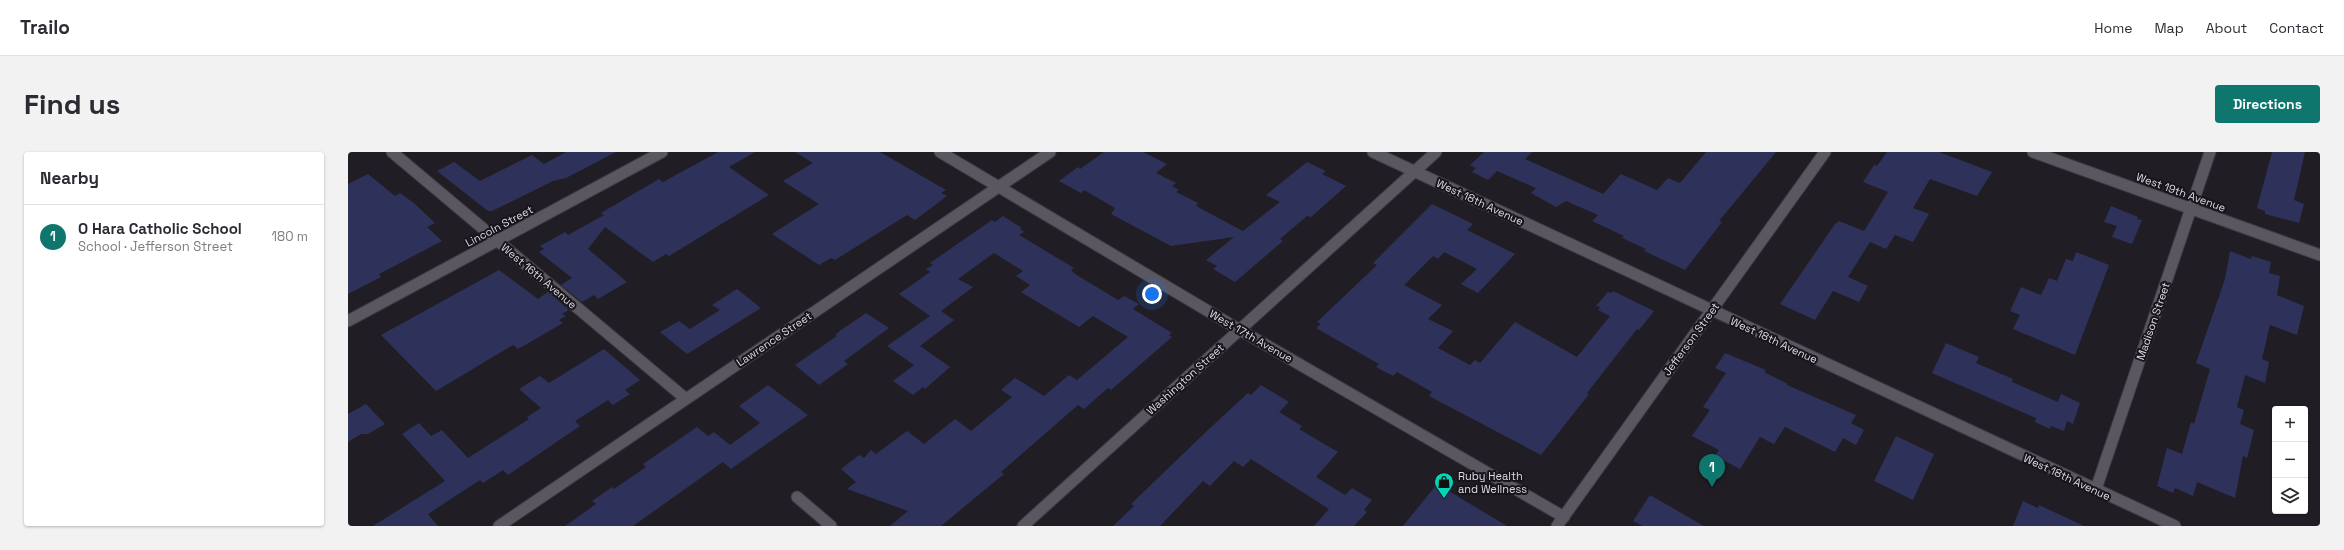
<!DOCTYPE html>
<html lang="en">
<head>
<meta charset="utf-8">
<style>
	body { margin:0; font-family:"Space Grotesk",sans-serif; background:#f2f2f3; color:#2b2b33 }
	.controls { position:absolute; right:12px; bottom:12px; display:grid; overflow:hidden; border-radius:4px; box-shadow:0 1px 3px #0004 }
	.controls button { width:36px; height:36px; display:grid; place-items:center; padding:0; border:0; border-bottom:1px solid #e1e1e2; background:#fff; color:#2b2b33; font:20px sans-serif }
	.you { position:absolute; left:804px; top:142px; width:14px; height:14px; margin:-10px; border:3px solid #fff; border-radius:50%; background:#1a73e8; box-shadow:0 0 0 6px #1a73e833 }
	.badge { display:grid; place-items:center; width:26px; height:26px; border-radius:50%; background:#0f766e; color:#fff; font-size:13px; font-weight:700 }
	.pin { position:absolute; translate:-50% -33px; filter:drop-shadow(0 1px 2px #0008) }
	.pin::after { content:''; position:absolute; top:21px; width:14px; height:12px; background:inherit; clip-path:polygon(0 0,100% 0,50% 100%) }
	.list { margin:0; padding:0; list-style:none }
	h2 { display:flex; justify-content:space-between; align-items:center; height:52px; margin:0; padding:0 16px; font-size:17px }
	h2 small { font-size:13px; font-weight:400; color:#7c7c81 }
	.list li { display:grid; grid-template-columns:26px 1fr auto; gap:12px; align-items:center; box-sizing:border-box; height:64px; padding:0 16px; border-top:1px solid #e1e1e2 }
	.list b { display:block; font-size:15px; white-space:nowrap }
	.list p { margin:0; font-size:13px; white-space:nowrap; color:#7c7c81 }
	.list em { font-size:13px; font-style:normal; color:#7c7c81 }
	.icon { flex:none; width:22px; height:22px; fill:none; stroke:currentColor; stroke-width:2; stroke-linecap:round; stroke-linejoin:round }
	.map { position:relative; flex:none; width:1972px; height:374px; overflow:hidden; border-radius:4px }
	header { display:flex; align-items:center; gap:24px; box-sizing:border-box; height:56px; padding:0 20px; background:#fff; border-bottom:1px solid #e1e1e2 }
	header strong { font-size:19px }
	nav { display:flex; gap:22px; margin-inline-start:auto; font-size:14px }
	.intro { display:flex; align-items:center; justify-content:space-between; box-sizing:border-box; height:96px; padding:0 24px }
	h1 { margin:0; font-size:28px }
	.button { padding:10px 18px; border-radius:4px; background:#0f766e; color:#fff; font-size:14px; font-weight:700 }
	main { display:flex; gap:24px; padding:0 24px }
	aside { flex:1; background:#fff; border-radius:4px; box-shadow:0 1px 3px #0004 }
	.map>svg:first-child { display:block }
	.building { fill:#2e325a }
	.lines { fill:none; stroke-linecap:round; stroke-linejoin:round }
	.minor-casing { stroke:#3d3a41; stroke-width:13 }
	.tertiary-casing { stroke:#3d3a41; stroke-width:13 }
	.secondary-casing { stroke:#3d3a41; stroke-width:13 }
	.minor { stroke:#5a5760; stroke-width:11 }
	.tertiary { stroke:#5a5760; stroke-width:11 }
	.secondary { stroke:#5a5760; stroke-width:11 }
	.labels { text-anchor:middle; dominant-baseline:central; stroke-width:4; stroke-linejoin:round; paint-order:stroke }
	.street-label { font-size:11px; fill:#dedce1; stroke:#17141b }
	.poi-label { font-size:11px; fill:#dedce1; stroke:#17141b; text-anchor:start }
</style>
</head>
<body>
<header>
<strong>Trailo</strong>
<nav><a>Home</a><a>Map</a><a>About</a><a>Contact</a></nav>
</header>
<div class="intro"><h1>Find us</h1><a class="button">Directions</a></div>
<main>
<aside>
<h2>Nearby<small></small></h2>
<ul class="list">
<li><span class="badge">1</span><div><b>O Hara Catholic School</b><p>School · Jefferson Street</p></div><em>180 m</em></li>
</ul>
</aside>
<div class="map">
<svg width="1972" height="374" viewBox="0 0 1972 374">
	<rect width="100%" height="100%" fill="#201d25"/>
	<!-- building -->
	<path class="building" d="M 218,0 L 268,0 L 218,26 L 205,29 L 144,59 L 140,59 L 89,19 L 106,10 L 132,29 L 184,3 L 196,12 Z
		M 370,0 L 407,0 L 381,15 L 421,43 L 321,104 L 318,102 L 305,110 L 257,75 L 240,97 L 279,130 L 250,147 L 246,143 L 234,150 L 213,133 L 224,126 L 191,100 L 196,97 L 192,94 L 217,80 L 220,83 L 256,63 L 253,61 L 311,27 L 315,30 Z
		M 447,0 L 532,0 L 598,38 L 593,41 L 599,44 L 567,68 L 559,63 L 487,108 L 483,106 L 471,113 L 424,82 L 471,52 L 435,29 L 465,11 Z
		M 756,0 L 795,0 L 819,12 L 808,21 L 828,31 L 824,34 L 831,38 L 828,40 L 850,51 L 848,54 L 895,79 L 932,50 L 918,43 L 959,10 L 978,19 L 974,22 L 998,34 L 963,65 L 959,64 L 932,87 L 935,89 L 887,130 L 865,117 L 869,114 L 858,108 L 886,85 L 823,94 L 763,62 L 767,56 L 736,38 L 733,41 L 711,29 L 730,15 L 732,17 Z
		M 1136,0 L 1184,0 L 1177,7 L 1255,42 L 1273,22 L 1309,38 L 1320,26 L 1332,31 L 1358,0 L 1428,0 L 1371,69 L 1374,70 L 1337,118 L 1296,99 L 1298,97 L 1274,86 L 1276,84 L 1244,69 L 1250,63 L 1218,49 L 1208,55 L 1183,41 L 1188,36 L 1149,19 L 1140,28 L 1124,20 L 1128,16 L 1122,13 Z
		M 1539,0 L 1591,0 L 1644,20 L 1629,44 L 1582,27 L 1565,56 L 1581,62 L 1565,90 L 1547,83 L 1538,97 L 1522,90 L 1500,125 L 1520,134 L 1511,150 L 1485,139 L 1467,168 L 1432,152 L 1487,72 L 1491,69 L 1516,79 L 1540,40 L 1515,30 L 1526,13 L 1529,14 Z
		M 1924,0 L 1957,0 L 1946,48 L 1956,52 L 1951,71 L 1917,62 L 1917,59 L 1909,56 Z
		M 20,22 L 47,44 L 52,41 L 67,52 L 87,71 L 79,75 L 94,89 L 31,122 L 33,125 L 0,142 L 0,32 Z
		M 1084,52 L 1125,72 L 1119,78 L 1167,102 L 1130,141 L 1113,132 L 1129,117 L 1096,100 L 1090,107 L 1085,104 L 1056,133 L 1094,153 L 1080,167 L 1105,179 L 1090,196 L 1122,213 L 1127,208 L 1132,211 L 1167,170 L 1229,205 L 1262,164 L 1250,158 L 1252,155 L 1248,154 L 1260,140 L 1264,141 L 1265,139 L 1306,159 L 1291,178 L 1289,177 L 1239,241 L 1241,242 L 1193,303 L 1081,244 L 1084,240 L 1049,220 L 1045,224 L 1028,215 L 1031,212 L 968,176 L 973,172 L 969,170 L 1029,113 L 1025,111 Z
		M 1763,54 L 1790,65 L 1789,67 L 1794,68 L 1784,92 L 1764,85 L 1769,74 L 1756,70 Z
		M 655,64 L 674,76 L 672,77 L 676,80 L 671,83 L 726,116 L 723,118 L 727,122 L 770,148 L 776,144 L 791,152 L 785,157 L 824,181 L 821,183 L 824,185 L 763,238 L 760,236 L 736,257 L 730,253 L 653,320 L 656,322 L 593,374 L 542,374 L 560,359 L 499,337 L 508,330 L 493,317 L 511,303 L 516,306 L 523,298 L 528,302 L 559,279 L 576,292 L 607,267 L 623,279 L 664,245 L 653,238 L 667,226 L 696,244 L 721,223 L 729,228 L 780,185 L 745,164 L 731,175 L 673,140 L 682,133 L 668,124 L 675,119 L 646,101 L 610,127 L 625,135 L 593,159 L 606,168 L 572,194 L 602,215 L 577,237 L 575,235 L 565,243 L 545,229 L 566,213 L 539,194 L 582,164 L 551,142 L 582,120 L 578,117 L 585,113 L 582,111 L 644,68 L 647,70 Z
		M 1882,99 L 1903,107 L 1904,104 L 1923,110 L 1921,121 L 1932,124 L 1929,143 L 1956,154 L 1949,183 L 1922,173 L 1914,207 L 1921,210 L 1917,231 L 1897,223 L 1889,255 L 1896,258 L 1892,272 L 1906,278 L 1899,306 L 1895,304 L 1887,346 L 1849,330 L 1845,344 L 1827,336 L 1825,341 L 1809,334 L 1819,296 L 1834,302 L 1843,270 L 1846,272 L 1862,217 L 1848,211 L 1877,127 Z
		M 1728,100 L 1761,113 L 1727,203 L 1665,177 L 1672,163 L 1662,159 L 1673,135 L 1693,143 L 1701,126 L 1709,129 L 1718,107 L 1725,109 Z
		M 151,118 L 190,147 L 200,140 L 221,158 L 214,162 L 218,164 L 211,168 L 215,171 L 170,197 L 165,193 L 88,239 L 33,183 Z
		M 389,137 L 413,156 L 339,202 L 312,180 L 331,169 L 342,177 L 372,158 L 364,153 Z
		M 518,161 L 541,176 L 496,209 L 500,212 L 471,233 L 447,213 L 489,184 L 487,183 L 493,178 Z
		M 1598,191 L 1631,205 L 1628,211 L 1665,227 L 1664,230 L 1710,250 L 1713,242 L 1732,251 L 1725,272 L 1719,269 L 1716,279 L 1703,274 L 1702,277 L 1687,270 L 1688,266 L 1584,221 Z
		M 256,197 L 292,228 L 277,238 L 282,242 L 265,253 L 260,248 L 227,269 L 232,274 L 160,323 L 155,318 L 135,331 L 132,328 L 80,362 L 90,374 L 25,374 L 97,329 L 54,282 L 71,271 L 83,284 L 94,278 L 120,306 L 181,267 L 179,265 L 193,256 L 171,237 L 192,224 L 201,231 Z
		M 1377,201 L 1418,218 L 1416,220 L 1440,232 L 1439,233 L 1508,263 L 1503,271 L 1516,278 L 1508,293 L 1495,286 L 1487,300 L 1437,275 L 1426,292 L 1412,285 L 1392,317 L 1367,304 L 1371,298 L 1344,284 L 1362,258 L 1355,255 L 1378,221 L 1367,216 Z
		M 420,233 L 460,263 L 383,317 L 375,310 L 285,374 L 217,374 L 248,352 L 244,349 L 264,335 L 266,337 L 298,315 L 295,312 L 349,275 L 360,284 L 366,280 L 382,293 L 412,271 L 391,254 Z
		M 913,233 L 941,250 L 931,260 L 954,274 L 951,277 L 990,300 L 968,325 L 997,343 L 1004,336 L 1024,348 L 1016,358 L 1019,360 L 1006,374 L 966,374 L 981,357 L 903,307 L 895,315 L 886,309 L 862,334 L 855,329 L 812,374 L 765,374 L 786,354 L 783,352 L 861,277 L 900,241 L 903,243 Z
		M 18,252 L 37,272 L 20,282 L 13,282 L 0,290 L 0,262 Z
		M 1548,284 L 1586,302 L 1565,348 L 1526,329 Z
		M 1089,332 L 1159,374 L 1055,374 Z
		M 1302,343 L 1356,374 L 1295,374 L 1285,369 Z
		M 1675,349 L 1690,356 L 1691,353 L 1736,374 L 1665,374 Z"/>
	<g class="lines">
		<!-- minor casing -->
		<g class="minor-casing">
			<path id="minor" d="M 44,0 L 338,247
				M 592,0 L 892,178 L 1216,365
				M 1685,0 L 1972,103
				M 0,169 L 314,0
				M 1748,337 L 1862,0
				M 449,345 L 483,374
				M 151,374 L 702,0
				M 675,374 L 1088,0"/>
		</g>
		<!-- tertiary casing -->
		<g class="tertiary-casing">
			<path id="tertiary" d="M 1209,374 L 1477,0"/>
		</g>
		<!-- secondary casing -->
		<g class="secondary-casing">
			<path id="secondary" d="M 1025,0 L 1827,374"/>
		</g>
		<!-- minor -->
		<use href="#minor" class="minor"/>
		<!-- tertiary -->
		<use href="#tertiary" class="tertiary"/>
		<!-- secondary -->
		<use href="#secondary" class="secondary"/>
	</g>
	<!-- icons -->
	<defs>
		<g id="shop-pin" transform="scale(1)"><path d="M0 17L-7.5 6A9.5 9.5 0 1 1 7.5 6Z" fill="#04d5b6" stroke="#17141b"/><path d="M-5-2.5h2.3a2.7 3.5 0 0 1 5.4 0H5L5.5 6h-11ZM-1.5-2.5h3a1.5 2.3 0 0 0-3 0Z" fill="#111"/></g>
	</defs>
	<g fill-rule="evenodd">
		<use href="#shop-pin" x="1096" y="330"/>
	</g>
	<g class="labels">
		<!-- street labels -->
		<g class="street-label">
			<text transform="translate(1833 40) rotate(20)">West 19th Avenue</text>
			<text transform="translate(1132 50) rotate(25)">West 18th Avenue</text>
			<text transform="translate(151 74) rotate(-28)">Lincoln Street</text>
			<text transform="translate(191 124) rotate(40)">West 16th Avenue</text>
			<text transform="translate(1805 169) rotate(-71)">Madison Street</text>
			<text transform="translate(903 184) rotate(30)">West 17th Avenue</text>
			<text transform="translate(426 187) rotate(-34)">Lawrence Street</text>
			<text transform="translate(1343 187) rotate(-54)">Jefferson Street</text>
			<text transform="translate(1426 188) rotate(25)">West 18th Avenue</text>
			<text transform="translate(837 227) rotate(-42)">Washington Street</text>
			<text transform="translate(1719 325) rotate(25)">West 18th Avenue</text>
		</g>
		<!-- poi labels -->
		<g class="poi-label">
			<text x="1110" y="324">Ruby Health<tspan x="1110" dy="13">and Wellness</tspan></text>
		</g>
	</g>
</svg>
<div class="controls">
<button>+</button>
<button>−</button>
<button><svg class="icon" aria-label="layers" viewBox="0 0 24 24"><path d="M12 4l9 5-9 5-9-5zM3 14l9 5 9-5"/></svg></button>
</div>
<div class="you"></div>
<div class="pin badge" style="left:1364px;top:335px">1</div>
</div>
</main>
</body>
</html>
